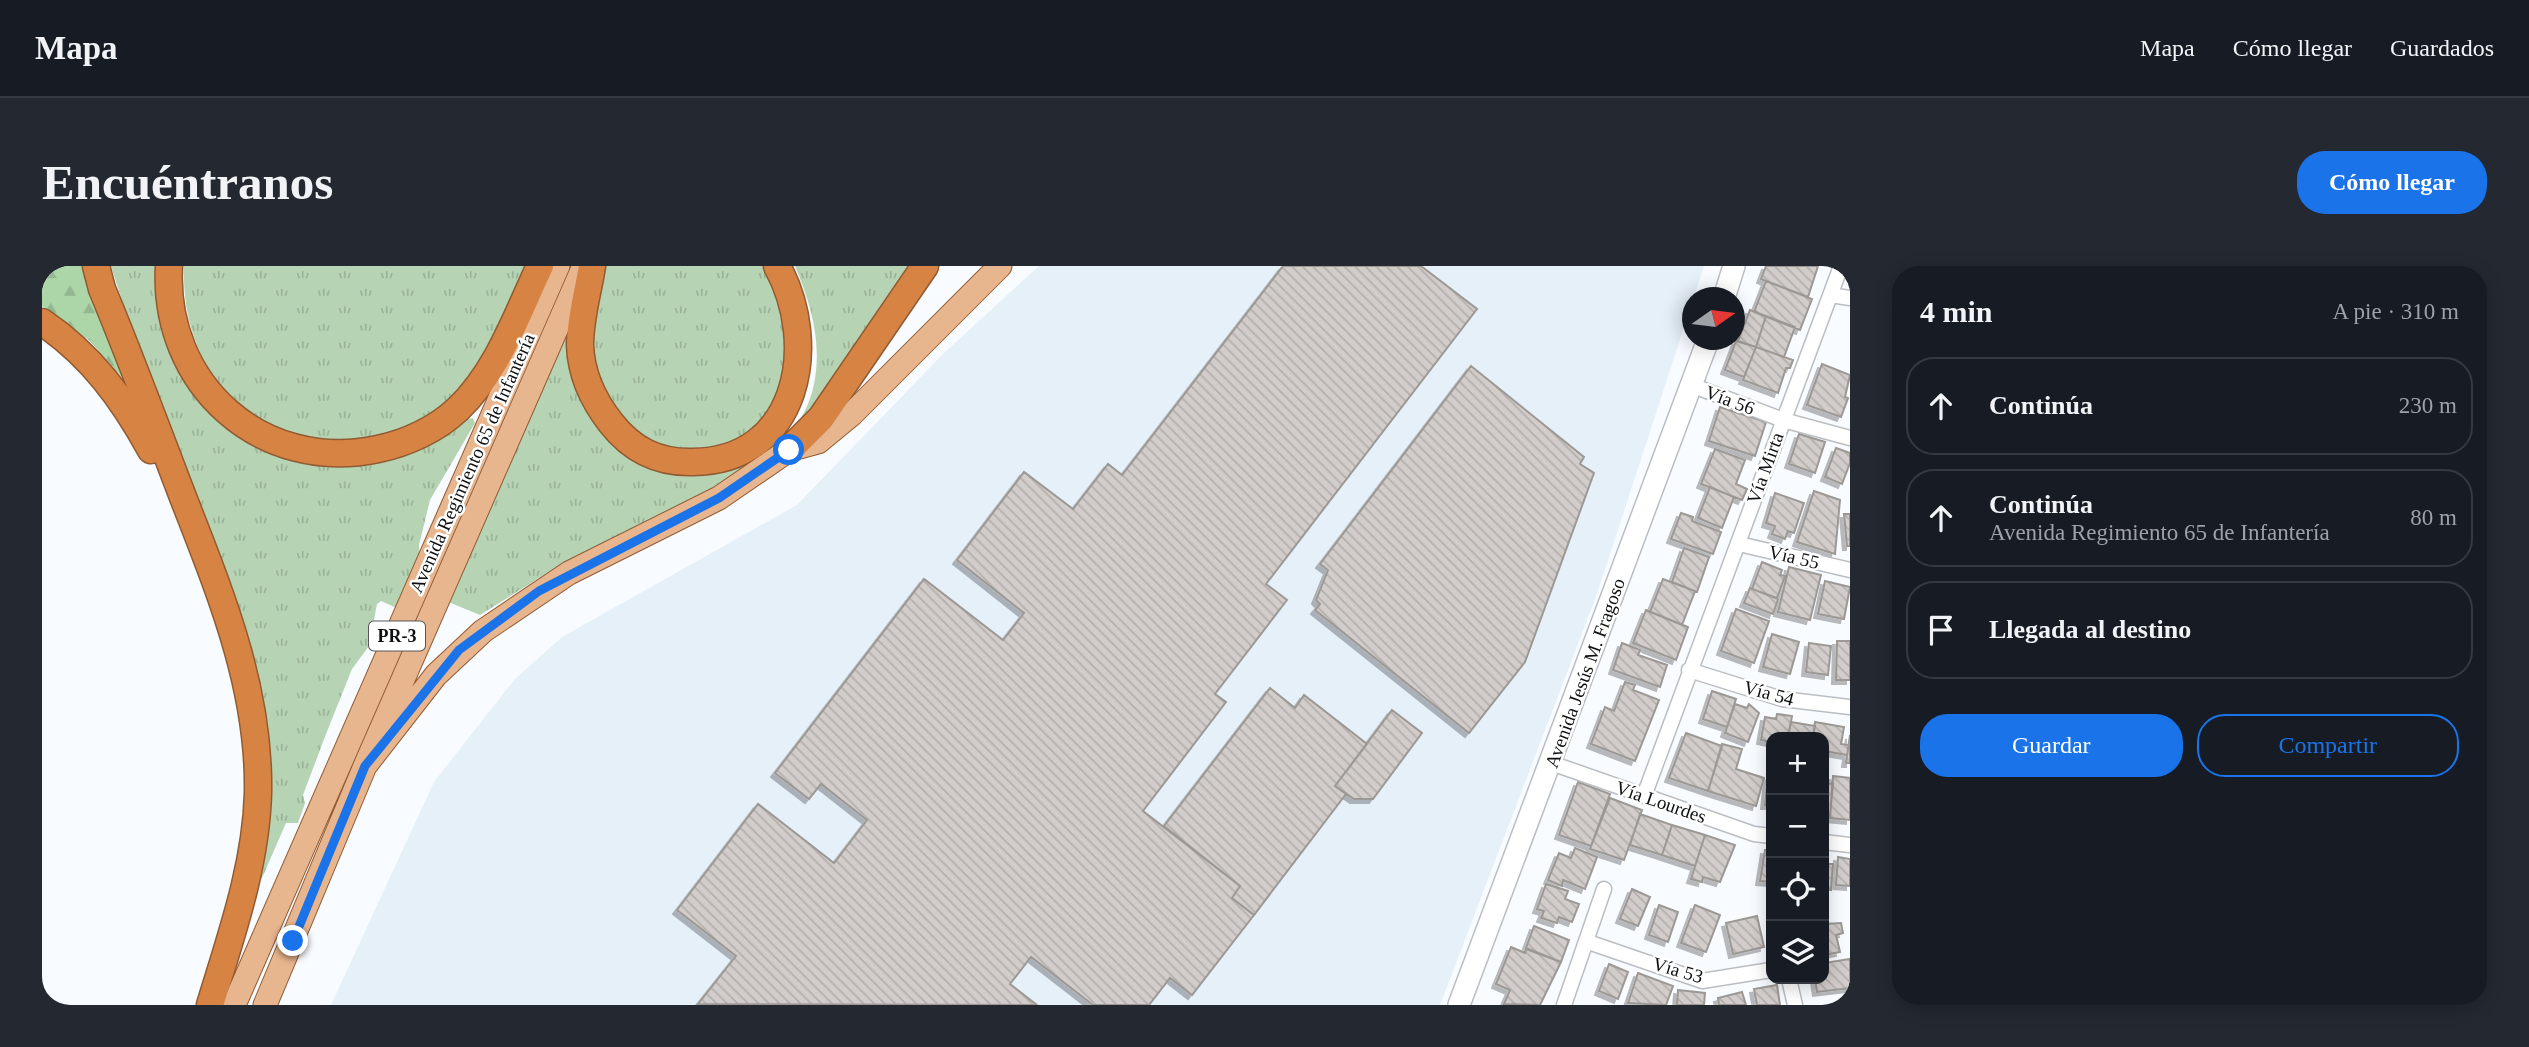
<!DOCTYPE html>
<html lang="es">
<head>
<meta charset="utf-8">
<style>
	body { margin:0; font-family:Georgia,serif; background:#242831; color:#f1f3f6 }
	.controls { position:absolute; right:21px; bottom:21px; display:grid; overflow:hidden; border-radius:14px; box-shadow:0 4px 18px #0003 }
	.controls button { width:63px; height:63px; display:grid; place-items:center; padding:0; border:0; border-bottom:2px solid #363941; background:#171b24; color:#f1f3f6; font:35px sans-serif }
	.compass { position:absolute; left:1640px; top:21px; width:63px; height:63px; border-radius:50%; background:#171b24; box-shadow:0 4px 18px #0003; rotate:76deg }
	.stop { position:absolute; width:21px; height:21px; margin:-16px; border:5px solid #1a73e8; border-radius:50%; background:#fff }
	.stop.end { background:#1a73e8; border-color:#fff; box-shadow:0 2px 7px #0008 }
	.list { margin:0; padding:0; list-style:none }
	h2 { display:flex; justify-content:space-between; align-items:center; height:91px; margin:0; padding:0 28px; font-size:30px }
	h2 small { font-size:23px; font-weight:400; color:#9ea1a6 }
	.list li { display:grid; grid-template-columns:46px 1fr auto; gap:21px; align-items:center; box-sizing:border-box; height:98px; margin:0 14px 14px; padding:0 14px; border:2px solid #363941; border-radius:28px }
	.list b { display:block; font-size:26px; white-space:nowrap }
	.list p { margin:0; font-size:23px; white-space:nowrap; color:#9ea1a6 }
	.list em { font-size:23px; font-style:normal; color:#9ea1a6 }
	.actions { display:flex; gap:14px; padding:21px 28px }
	.actions a { flex:1; padding:16px 0; border:2px solid #1a73e8; border-radius:28px; text-align:center; font-size:24px; color:#1a73e8 }
	.actions .main { background:#1a73e8; color:#fff }
	.icon { flex:none; width:38px; height:38px; fill:none; stroke:currentColor; stroke-width:2; stroke-linecap:round; stroke-linejoin:round }
	.map { position:relative; flex:none; width:1808px; height:739px; overflow:hidden; border-radius:28px }
	header { display:flex; align-items:center; gap:42px; box-sizing:border-box; height:98px; padding:0 35px; background:#171b24; border-bottom:2px solid #363941 }
	header strong { font-size:33px }
	nav { display:flex; gap:38px; margin-inline-start:auto; font-size:24px }
	.intro { display:flex; align-items:center; justify-content:space-between; box-sizing:border-box; height:168px; padding:0 42px }
	h1 { margin:0; font-size:49px }
	.button { padding:18px 32px; border-radius:28px; background:#1a73e8; color:#fff; font-size:24px; font-weight:700 }
	main { display:flex; gap:42px; padding:0 42px }
	aside { flex:1; background:#171b24; border-radius:28px; box-shadow:0 4px 18px #0003 }
	.map>svg:first-child { display:block }
	.built { fill:#e6f0f9 }
	.grass { fill:url(#grass-tufts) }
	.forest { fill:url(#forest-firs) }
	.building { fill:url(#building-back-hatch); stroke:#9c9894; stroke-width:2; filter:url(#shadow) }
	.lines { fill:none; stroke-linecap:round; stroke-linejoin:round }
	.street-casing { stroke:#babec2; stroke-width:17 }
	.secondary-casing { stroke:#babec2; stroke-width:24 }
	.primary-casing { stroke:#915b32; stroke-width:25 }
	.highway-casing { stroke:#915b32; stroke-width:29 }
	.street { stroke:#fff; stroke-width:14 }
	.secondary { stroke:#fff; stroke-width:21 }
	.primary { stroke:#e7b58e; stroke-width:23 }
	.highway { stroke:#d78343; stroke-width:26 }
	.route { stroke:#1a73e8; stroke-width:9 }
	.labels { text-anchor:middle; dominant-baseline:central; stroke-width:5; stroke-linejoin:round; paint-order:stroke }
	.shield { fill:#fff; stroke:#565858; stroke-width:2 }
	.shield-label { font-size:18px; font-weight:bold; fill:#0e1011 }
	.street-label { font-size:19px; fill:#0e1011; stroke:#fff }
</style>
</head>
<body>
<header>
<strong>Mapa</strong>
<nav><a>Mapa</a><a>Cómo llegar</a><a>Guardados</a></nav>
</header>
<div class="intro"><h1>Encuéntranos</h1><a class="button">Cómo llegar</a></div>
<main>
<div class="map">
<svg width="1808" height="739" viewBox="0 0 1808 739">
	<defs>
		<pattern id="grass-tufts" width="24" height="20" patternUnits="userSpaceOnUse" patternTransform="scale(1.75)"><rect width="24" height="20" fill="#b6d3b3"/><path d="M3 7l-1-3M5 7V3M7 7l1-3M15 17l-1-3M17 17v-4M19 17l1-3" fill="none" stroke="#9bb499"/></pattern>
		<pattern id="forest-firs" width="22" height="20" patternUnits="userSpaceOnUse" patternTransform="scale(1.75)"><rect width="22" height="20" fill="#acd6a8"/><path d="M5 1l3.5 6h-7zM16 11l3.5 6h-7z" fill="#93b790"/></pattern>
		<pattern id="building-back-hatch" width="6" height="6" patternUnits="userSpaceOnUse" patternTransform="scale(1.75)"><rect width="6" height="6" fill="#d2cdca"/><path d="M-1 5l2 2M0 0l6 6M5-1l2 2" fill="none" stroke="#b3afac"/></pattern>
		<filter id="shadow"><feDropShadow dx="-4" dy="4" stdDeviation="0" flood-color="#0004"/></filter>
	</defs>
	<rect width="100%" height="100%" fill="#f8fbff"/>
	<!-- built -->
	<path class="built" d="M 997,0 L 1662,0 L 1555,328 L 1398,739 L 289,739 L 392,516 L 473,413 L 520,371 L 755,239 L 902,87 Z"/>
	<!-- grass -->
	<path class="grass" d="M 69,0 L 117,0 L 116,21 L 206,174 C 285,218 355,204 426,153 L 431,152 L 433,157 L 388,234 L 377,279 L 378,303 L 357,343 L 339,335 L 335,338 L 327,380 L 310,403 L 284,468 L 261,529 L 263,537 L 256,557 L 244,557 L 220,612 L 217,613 L 221,438 L 215,404 L 194,336 L 88,59 Z
		M 142,0 L 486,0 C 462,50 442,115 395,149 C 374,164 349,169 325,173 C 312,175 295,181 283,178 C 190,163 139,90 142,0 Z
		M 561,0 L 723,0 C 735,30 750,66 746,98 C 740,153 690,189 636,183 C 595,178 559,133 551,95 C 544,64 555,31 561,0 Z
		M 753,0 L 867,0 L 866,8 L 797,115 L 728,187 L 660,231 L 502,309 L 438,349 L 404,335 L 521,73 L 534,77 L 534,96 L 612,202 C 684,222 766,187 774,105 C 778,69 767,33 753,0 Z"/>
	<!-- forest -->
	<path class="forest" d="M 0,0 L 40,0 L 84,116 L 48,75 L 0,40 Z"/>
	<!-- building -->
	<path class="building" d="M 1241,0 L 1379,0 L 1435,43 L 1224,318 L 1245,334 L 1173,428 L 1184,436 L 1101,545 L 1198,620 L 1190,632 L 1212,649 L 1150,729 L 1128,712 L 1107,739 L 1051,739 L 989,691 L 968,718 L 995,739 L 656,738 L 694,690 L 635,644 L 716,538 L 792,597 L 825,554 L 779,518 L 767,533 L 733,507 L 882,313 L 961,374 L 982,347 L 915,294 L 982,206 L 1031,243 L 1066,198 L 1080,209 Z
		M 1724,0 L 1776,0 L 1766,31 L 1719,13 Z
		M 1724,15 L 1770,33 L 1758,64 L 1712,46 Z
		M 1708,44 L 1724,50 L 1714,81 L 1696,75 Z
		M 1724,50 L 1753,61 L 1742,91 L 1714,81 Z
		M 1694,75 L 1714,81 L 1702,111 L 1683,104 Z
		M 1714,81 L 1751,94 L 1748,102 L 1744,102 L 1736,127 L 1701,114 Z
		M 1780,98 L 1808,109 L 1803,131 L 1806,132 L 1799,151 L 1765,139 Z
		M 1429,100 L 1542,191 L 1538,198 L 1552,207 L 1483,396 L 1427,467 L 1273,344 L 1278,338 L 1274,334 L 1286,304 L 1278,298 Z
		M 1678,141 L 1724,156 L 1713,190 L 1667,175 Z
		M 1757,168 L 1783,176 L 1773,207 L 1747,198 Z
		M 1794,182 L 1808,187 L 1808,197 L 1800,218 L 1783,211 Z
		M 1673,183 L 1703,194 L 1694,218 L 1705,223 L 1700,234 L 1659,218 Z
		M 1668,221 L 1692,231 L 1680,262 L 1656,252 Z
		M 1772,225 L 1798,234 L 1793,288 L 1755,276 Z
		M 1733,227 L 1762,237 L 1752,267 L 1746,265 L 1743,273 L 1730,268 L 1733,260 L 1724,257 Z
		M 1639,247 L 1651,251 L 1650,255 L 1679,266 L 1671,288 L 1629,273 Z
		M 1802,248 L 1808,248 L 1808,280 L 1805,280 Z
		M 1642,282 L 1667,291 L 1655,326 L 1630,316 Z
		M 1720,296 L 1740,304 L 1738,309 L 1743,310 L 1735,332 L 1710,323 Z
		M 1747,301 L 1779,309 L 1768,354 L 1736,346 Z
		M 1621,313 L 1653,325 L 1640,359 L 1608,346 Z
		M 1783,315 L 1808,321 L 1802,353 L 1776,348 Z
		M 1708,322 L 1736,333 L 1731,348 L 1702,337 Z
		M 1694,343 L 1727,355 L 1712,397 L 1679,385 Z
		M 1604,344 L 1646,361 L 1634,394 L 1591,377 Z
		M 1730,368 L 1757,376 L 1748,408 L 1721,401 Z
		M 1795,375 L 1808,375 L 1808,414 L 1794,414 Z
		M 1580,377 L 1598,384 L 1596,389 L 1625,399 L 1618,421 L 1571,404 Z
		M 1767,377 L 1789,380 L 1786,409 L 1764,406 Z
		M 1583,416 L 1593,419 L 1591,424 L 1617,434 L 1593,495 L 1549,478 L 1563,441 L 1572,445 Z
		M 1228,422 L 1253,442 L 1262,429 L 1325,478 L 1293,520 L 1304,528 L 1212,649 L 1190,632 L 1198,620 L 1122,560 Z
		M 1670,425 L 1694,433 L 1685,461 L 1661,453 Z
		M 1693,438 L 1705,442 L 1707,438 L 1717,447 L 1706,476 L 1683,467 Z
		M 1350,444 L 1380,467 L 1331,533 L 1312,533 L 1293,520 Z
		M 1735,448 L 1750,450 L 1746,471 L 1729,471 L 1729,476 L 1719,474 L 1723,451 L 1734,453 Z
		M 1749,456 L 1773,460 L 1771,471 L 1746,471 Z
		M 1773,456 L 1802,461 L 1799,478 L 1807,479 L 1805,489 L 1782,485 L 1782,471 L 1771,471 Z
		M 1644,467 L 1680,480 L 1666,525 L 1627,512 Z
		M 1808,469 L 1808,497 L 1804,497 Z
		M 1680,478 L 1700,483 L 1694,503 L 1722,512 L 1714,540 L 1666,525 Z
		M 1726,510 L 1729,511 L 1729,539 L 1723,539 Z
		M 1791,510 L 1808,512 L 1808,554 L 1788,552 Z
		M 1536,516 L 1568,528 L 1549,580 L 1517,569 Z
		M 1782,517 L 1791,518 L 1788,549 L 1782,548 Z
		M 1568,532 L 1600,544 L 1582,594 L 1548,583 Z
		M 1598,548 L 1630,559 L 1620,589 L 1588,579 Z
		M 1630,559 L 1663,569 L 1653,600 L 1620,589 Z
		M 1663,569 L 1693,579 L 1678,616 L 1661,611 L 1660,616 L 1649,613 Z
		M 1533,582 L 1555,591 L 1543,623 L 1521,614 L 1520,620 L 1506,614 L 1517,587 L 1529,592 Z
		M 1723,584 L 1729,585 L 1729,616 L 1718,615 Z
		M 1796,591 L 1808,593 L 1808,620 L 1794,619 Z
		M 1782,598 L 1791,598 L 1789,624 L 1782,623 Z
		M 1504,618 L 1526,625 L 1523,633 L 1537,638 L 1530,656 L 1517,651 L 1515,657 L 1499,652 L 1502,645 L 1495,643 Z
		M 1590,623 L 1608,631 L 1596,660 L 1578,653 Z
		M 1617,639 L 1636,646 L 1626,676 L 1607,669 Z
		M 1653,639 L 1678,649 L 1664,686 L 1639,677 Z
		M 1715,650 L 1722,681 L 1691,688 L 1684,657 Z
		M 1799,657 L 1801,667 L 1794,669 L 1798,686 L 1782,689 L 1782,658 Z
		M 1492,660 L 1527,674 L 1519,696 L 1484,682 Z
		M 1469,681 L 1483,687 L 1484,683 L 1519,696 L 1498,739 L 1462,738 L 1468,724 L 1454,718 Z
		M 1808,693 L 1808,722 L 1775,726 L 1773,713 L 1782,713 L 1782,697 Z
		M 1567,698 L 1586,706 L 1576,733 L 1557,725 Z
		M 1596,707 L 1631,720 L 1624,739 L 1586,737 Z
		M 1735,719 L 1738,739 L 1715,739 L 1712,723 Z
		M 1636,724 L 1663,727 L 1662,739 L 1635,739 Z
		M 1700,726 L 1704,739 L 1677,739 L 1676,732 Z"/>
	<g class="lines">
		<!-- street casing -->
		<g class="street-casing">
			<path id="street" d="M 1789,29 L 1808,32
				M 1649,119 L 1741,154 L 1808,172
				M 1697,278 L 1808,304
				M 1647,404 L 1740,433 L 1808,441
				M 1509,497 L 1712,568 L 1729,570
				M 1602,530 L 1799,0
				M 1782,576 L 1808,579
				M 1546,676 L 1660,715 L 1729,704
				M 1747,713 L 1753,739
				M 1522,739 L 1562,623"/>
		</g>
		<!-- secondary casing -->
		<g class="secondary-casing">
			<path id="secondary" d="M 1682,32 L 1692,0
				M 1417,739 L 1666,74"/>
		</g>
		<!-- primary casing -->
		<g class="primary-casing">
			<path id="primary" d="M 323,500 L 394,409 L 441,365 L 527,307 L 677,232 L 747,184 L 776,176 L 810,148 L 958,0
				M 192,739 L 516,0
				M 223,739 L 323,500 L 542,0"/>
		</g>
		<!-- highway casing -->
		<g class="highway-casing">
			<path id="highway" d="M 54,0 L 60,23 C 88,90 113,158 139,226 C 177,324 218,420 216,527 C 214,600 189,670 168,739
				M 127,0 C 120,118 219,208 336,183 C 365,177 395,163 416,143 C 456,105 475,48 498,0
				M 550,0 C 546,26 538,52 538,79 C 539,108 551,134 569,157 C 590,184 616,197 651,196 C 757,195 778,78 735,0
				M 0,56 C 49,89 81,133 109,184
				M 747,184 L 779,152 L 883,0"/>
		</g>
		<!-- street -->
		<use href="#street" class="street"/>
		<!-- secondary -->
		<use href="#secondary" class="secondary"/>
		<!-- primary -->
		<use href="#primary" class="primary"/>
		<!-- highway -->
		<use href="#highway" class="highway"/>
	</g>
	<g class="lines">
		<!-- route -->
		<path class="route" d="M 251,675 L 323,500 L 417,384 L 497,325 L 677,232 L 747,184"/>
	</g>
	<g class="labels">
		<!-- shield labels -->
		<rect class="shield" x="327" y="355.5" width="56" height="29" rx="5"/>
		<g class="shield-label">
			<text x="355" y="370">PR-3</text>
		</g>
		<!-- street labels -->
		<g class="street-label">
			<text transform="translate(1688 134) rotate(21)">Vía 56</text>
			<text transform="translate(430 197) rotate(-66)">Avenida Regimiento 65 de Infantería</text>
			<text transform="translate(1723 202) rotate(-70)">Vía Mirta</text>
			<text transform="translate(1752 291) rotate(13)">Vía 55</text>
			<text transform="translate(1543 407) rotate(-70)">Avenida Jesús M. Fragoso</text>
			<text transform="translate(1727 427) rotate(15)">Vía 54</text>
			<text transform="translate(1619 536) rotate(19)">Vía Lourdes</text>
			<text transform="translate(1636 704) rotate(16)">Vía 53</text>
		</g>
	</g>
</svg>
<div class="controls">
<button>+</button>
<button>−</button>
<button><svg class="icon" aria-label="locate" viewBox="0 0 24 24"><circle cx="12" cy="12" r="6"/><path d="M12 2v4M12 18v4M2 12h4M18 12h4"/></svg></button>
<button><svg class="icon" aria-label="layers" viewBox="0 0 24 24"><path d="M12 4l9 5-9 5-9-5zM3 14l9 5 9-5"/></svg></button>
</div>
<svg class="compass" viewBox="-18 -18 36 36"><path d="M0-13l5 13h-10z" fill="#e53935"/><path d="M0 13l5-13h-10z" fill="#9ea1a6"/></svg>
<div class="stop" style="left:747px;top:184px"></div>
<div class="stop end" style="left:251px;top:675px"></div>
</div>
<aside>
<h2>4 min<small>A pie · 310 m</small></h2>
<ul class="list">
<li><svg class="icon" aria-label="ahead" viewBox="0 0 24 24"><path d="M12 20V5M6 11l6-6 6 6"/></svg><div><b>Continúa</b></div><em>230 m</em></li>
<li><svg class="icon" aria-label="ahead" viewBox="0 0 24 24"><path d="M12 20V5M6 11l6-6 6 6"/></svg><div><b>Continúa</b><p>Avenida Regimiento 65 de Infantería</p></div><em>80 m</em></li>
<li><svg class="icon" aria-label="arrive" viewBox="0 0 24 24"><path d="M6 21V4h12l-3 4 3 4H6"/></svg><div><b>Llegada al destino</b></div></li>
</ul>
<div class="actions"><a class="main">Guardar</a><a>Compartir</a></div>
</aside>
</main>
</body>
</html>
